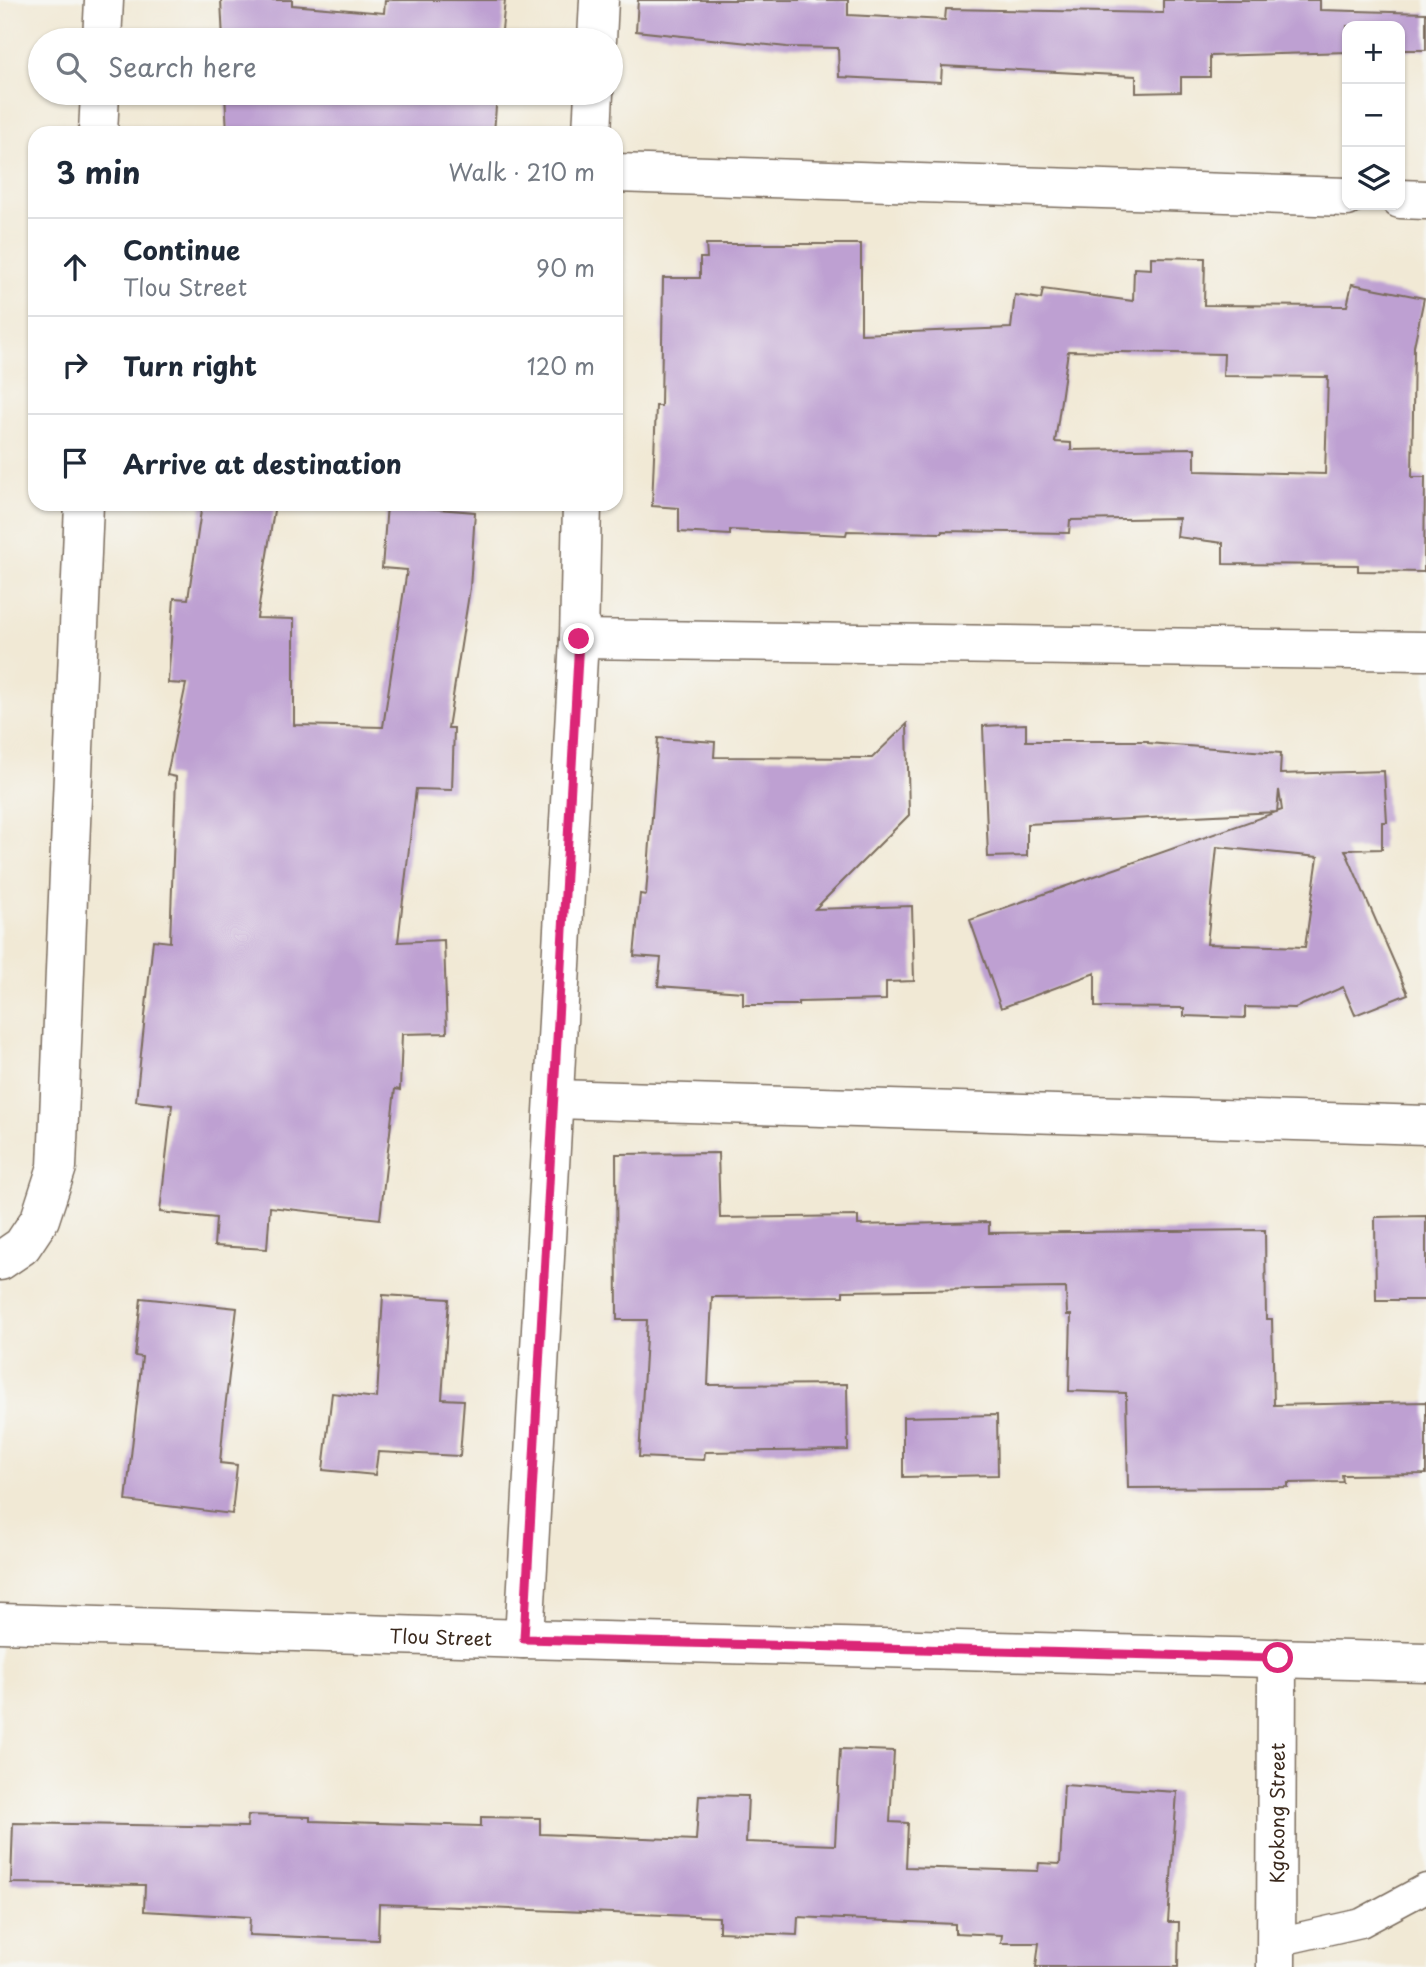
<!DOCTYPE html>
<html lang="en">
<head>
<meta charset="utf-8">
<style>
	body { margin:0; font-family:"Playpen Sans",sans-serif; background:#f6f6f7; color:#1f2937 }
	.controls { position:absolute; right:21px; top:21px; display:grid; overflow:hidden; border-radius:14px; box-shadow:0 2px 5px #0004 }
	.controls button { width:63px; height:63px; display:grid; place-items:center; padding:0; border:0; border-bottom:2px solid #e0e1e3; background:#fff; color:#1f2937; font:35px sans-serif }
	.stop { position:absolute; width:21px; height:21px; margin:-16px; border:5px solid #db2777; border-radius:50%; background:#fff }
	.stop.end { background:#db2777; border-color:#fff; box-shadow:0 2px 7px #0008 }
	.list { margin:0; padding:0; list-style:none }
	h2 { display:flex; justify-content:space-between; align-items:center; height:91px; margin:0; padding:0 28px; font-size:30px }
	h2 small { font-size:23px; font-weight:400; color:#747a83 }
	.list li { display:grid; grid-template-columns:46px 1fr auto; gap:21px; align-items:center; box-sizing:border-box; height:98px; padding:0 28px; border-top:2px solid #e0e1e3 }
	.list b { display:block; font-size:26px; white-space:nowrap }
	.list p { margin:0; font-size:23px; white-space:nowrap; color:#747a83 }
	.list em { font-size:23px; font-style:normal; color:#747a83 }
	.icon { flex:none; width:38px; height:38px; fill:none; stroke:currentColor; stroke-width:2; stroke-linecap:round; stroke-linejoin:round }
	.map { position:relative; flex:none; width:1426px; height:1967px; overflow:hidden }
	.search { position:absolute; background:#fff; box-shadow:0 2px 5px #0004; left:28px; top:28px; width:595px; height:77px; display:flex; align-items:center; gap:18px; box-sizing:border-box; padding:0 24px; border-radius:38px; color:#747a83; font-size:26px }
	.panel { position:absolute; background:#fff; box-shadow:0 2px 5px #0004; left:28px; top:126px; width:595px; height:385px; border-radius:21px }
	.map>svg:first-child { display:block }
	.building { fill:#bea0d2; fill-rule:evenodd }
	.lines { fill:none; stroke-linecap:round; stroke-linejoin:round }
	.service-casing { stroke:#7b6d5e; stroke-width:31 }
	.minor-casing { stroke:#7b6d5e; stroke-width:41 }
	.tertiary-casing { stroke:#7b6d5e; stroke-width:41 }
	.service { stroke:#fff; stroke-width:28 }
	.minor { stroke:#fff; stroke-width:38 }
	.tertiary { stroke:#fff; stroke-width:38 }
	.route { stroke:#db2777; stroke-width:9 }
	.labels { text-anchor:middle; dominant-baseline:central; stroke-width:6; stroke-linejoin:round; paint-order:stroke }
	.street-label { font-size:19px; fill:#3b2a1e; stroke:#f6f6f2 }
</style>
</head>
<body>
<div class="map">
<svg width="1426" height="1967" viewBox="0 0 1426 1967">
	<rect width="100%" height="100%" fill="#f6f6f2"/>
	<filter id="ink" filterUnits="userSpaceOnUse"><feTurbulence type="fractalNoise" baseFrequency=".0143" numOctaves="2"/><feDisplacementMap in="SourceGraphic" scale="14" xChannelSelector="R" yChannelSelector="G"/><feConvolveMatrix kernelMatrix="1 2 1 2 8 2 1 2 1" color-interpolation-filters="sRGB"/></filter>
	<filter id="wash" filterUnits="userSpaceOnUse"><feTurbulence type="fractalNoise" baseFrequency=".00686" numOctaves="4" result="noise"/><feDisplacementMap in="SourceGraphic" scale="28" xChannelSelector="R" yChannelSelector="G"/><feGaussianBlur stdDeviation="1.57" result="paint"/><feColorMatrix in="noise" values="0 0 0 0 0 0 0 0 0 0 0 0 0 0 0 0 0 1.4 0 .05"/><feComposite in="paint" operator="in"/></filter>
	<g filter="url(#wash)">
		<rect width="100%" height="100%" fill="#f1e9d5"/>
		<g id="blocks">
			<!-- building -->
			<path class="building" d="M 221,0 L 292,0 L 292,5 L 384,13 L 385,0 L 505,0 L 501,40 L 223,40 Z
				M 638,0 L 848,0 L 848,15 L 945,20 L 946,9 L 1163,13 L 1163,0 L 1320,0 L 1320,10 L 1426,13 L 1426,50 L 1400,50 L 1400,26 L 1347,26 L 1347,52 L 1210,56 L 1210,77 L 1181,77 L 1181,92 L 1136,93 L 1136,76 L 942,66 L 941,82 L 839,77 L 838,48 L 787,47 L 636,31 Z
				M 225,93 L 497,93 L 494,133 L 419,133 L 307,128 L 307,133 L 227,133 Z
				M 706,244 L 861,244 L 861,334 L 1011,328 L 1015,295 L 1041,299 L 1043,289 L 1133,301 L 1134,268 L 1151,269 L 1151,257 L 1205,258 L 1204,305 L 1347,306 L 1352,284 L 1424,298 L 1414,346 L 1412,477 L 1425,477 L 1424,572 L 1358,571 L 1358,565 L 1223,564 L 1223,543 L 1177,537 L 1179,518 L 1070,520 L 1069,533 L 942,531 L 942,533 L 847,531 L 846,535 L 730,530 L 730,535 L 679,532 L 679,508 L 652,506 L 656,406 L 661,406 L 663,278 L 700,278 L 700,258 L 707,258 ZM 1068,351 L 1224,354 L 1223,376 L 1328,377 L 1325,474 L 1195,471 L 1195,448 L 1071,450 L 1071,443 L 1055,442 Z
				M 202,504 L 275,504 L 257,618 L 294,619 L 294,725 L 383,727 L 407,570 L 382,568 L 387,505 L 475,512 L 470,588 L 448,728 L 454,728 L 452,790 L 416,789 L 398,942 L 444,940 L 447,1033 L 402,1034 L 400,1090 L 395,1089 L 380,1219 L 270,1207 L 267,1249 L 214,1246 L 216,1218 L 160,1212 L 172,1105 L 136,1101 L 153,940 L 170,942 L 176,777 L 167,775 L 186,684 L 168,683 L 174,598 L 188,599 Z
				M 907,724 L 909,815 L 815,909 L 912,906 L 914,981 L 886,982 L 886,1000 L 798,1002 L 798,1005 L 743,1005 L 743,992 L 658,986 L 661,958 L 634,956 L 640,894 L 646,895 L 658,738 L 715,742 L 714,757 L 872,758 Z
				M 1026,724 L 1026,741 L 1148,741 L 1148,743 L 1281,753 L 1280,774 L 1384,771 L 1387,822 L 1382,822 L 1382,849 L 1345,850 L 1408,994 L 1355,1015 L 1343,987 L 1295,1008 L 1245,1007 L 1245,1018 L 1184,1016 L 1184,1008 L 1095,1007 L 1095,973 L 1001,1008 L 970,920 L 1282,810 L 1279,790 L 1277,812 L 1027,824 L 1027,856 L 988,857 L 983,726 ZM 1217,847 L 1318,857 L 1305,947 L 1207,944 Z
				M 718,1153 L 720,1218 L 858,1216 L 858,1225 L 989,1222 L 989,1233 L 1265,1230 L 1266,1319 L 1272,1319 L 1274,1405 L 1426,1402 L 1426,1474 L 1342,1475 L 1343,1482 L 1288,1483 L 1288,1487 L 1128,1488 L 1126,1393 L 1069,1391 L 1071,1315 L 1067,1315 L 1066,1288 L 843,1291 L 843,1296 L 712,1297 L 708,1385 L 847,1384 L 848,1450 L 705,1452 L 704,1460 L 639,1457 L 647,1320 L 617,1320 L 616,1154 Z
				M 1426,1216 L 1426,1300 L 1376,1300 L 1375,1217 Z
				M 383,1295 L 449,1299 L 442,1399 L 464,1400 L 460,1456 L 378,1452 L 375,1475 L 323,1470 L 332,1393 L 377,1398 Z
				M 141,1298 L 237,1308 L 224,1417 L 220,1463 L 237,1465 L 232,1514 L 126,1501 L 142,1357 L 135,1356 Z
				M 997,1415 L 998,1475 L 903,1477 L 903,1417 Z
				M 840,1749 L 894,1751 L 890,1822 L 908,1823 L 906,1867 L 1038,1871 L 1039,1863 L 1060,1864 L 1064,1785 L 1177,1792 L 1168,1922 L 1179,1922 L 1178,1967 L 1036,1967 L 1039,1943 L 1001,1943 L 1002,1935 L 955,1933 L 955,1924 L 798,1917 L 797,1935 L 719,1932 L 719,1917 L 379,1904 L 378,1940 L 249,1935 L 250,1917 L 144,1911 L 145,1885 L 11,1883 L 13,1823 L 247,1827 L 248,1815 L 310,1817 L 310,1821 L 481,1826 L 481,1817 L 540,1818 L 540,1834 L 696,1840 L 699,1795 L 748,1796 L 746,1842 L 835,1845 Z"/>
		</g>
	</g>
	<g filter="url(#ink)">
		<use href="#blocks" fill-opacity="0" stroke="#7b6d5e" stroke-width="2"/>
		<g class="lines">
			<!-- service casing -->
			<g class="service-casing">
				<path id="service" d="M 1277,1942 L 1361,1923 L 1426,1888"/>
			</g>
			<!-- minor casing -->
			<g class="minor-casing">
				<g id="minor">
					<path d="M 102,40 L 104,0"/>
					<path d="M 597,40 L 599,0"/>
					<path d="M 98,133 L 100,93"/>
					<path d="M 592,133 L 594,93"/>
					<path d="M 616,173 L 1347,197"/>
					<path d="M 1400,199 L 1426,200"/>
					<path d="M 579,639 L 1426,651"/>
					<path d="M 555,1099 L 1426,1125"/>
					<path d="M 0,1261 L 22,1246 L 40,1219 L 57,1167 L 84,504"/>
					<path d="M 524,1639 L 579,639 L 582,504"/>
					<path id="s1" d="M 1276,1967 L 1277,1658"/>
				</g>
			</g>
			<!-- tertiary casing -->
			<g class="tertiary-casing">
				<g id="tertiary">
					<path id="s2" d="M 0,1623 L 524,1639 L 1426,1662"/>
				</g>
			</g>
			<!-- service -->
			<use href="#service" class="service"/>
			<!-- minor -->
			<use href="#minor" class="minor"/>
			<!-- tertiary -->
			<use href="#tertiary" class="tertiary"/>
		</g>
	</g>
	<g class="lines" filter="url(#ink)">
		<!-- route -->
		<path class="route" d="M 579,639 L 524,1639 L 1278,1658"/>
	</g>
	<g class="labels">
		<!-- street labels -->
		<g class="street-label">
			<text stroke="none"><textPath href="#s2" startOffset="441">Tlou Street</textPath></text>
			<text stroke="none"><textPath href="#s1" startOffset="154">Kgokong Street</textPath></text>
		</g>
	</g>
</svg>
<div class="controls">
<button>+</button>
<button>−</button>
<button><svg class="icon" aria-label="layers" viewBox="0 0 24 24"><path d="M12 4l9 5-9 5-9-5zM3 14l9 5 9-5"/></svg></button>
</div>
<div class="stop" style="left:1278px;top:1658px"></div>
<div class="stop end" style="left:579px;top:639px"></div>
<div class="search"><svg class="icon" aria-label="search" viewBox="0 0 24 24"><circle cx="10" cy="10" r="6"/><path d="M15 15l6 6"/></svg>Search here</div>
<section class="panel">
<h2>3 min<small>Walk · 210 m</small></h2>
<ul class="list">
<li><svg class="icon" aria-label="ahead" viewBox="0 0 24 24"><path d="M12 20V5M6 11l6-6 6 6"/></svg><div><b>Continue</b><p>Tlou Street</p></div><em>90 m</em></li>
<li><svg class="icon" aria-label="right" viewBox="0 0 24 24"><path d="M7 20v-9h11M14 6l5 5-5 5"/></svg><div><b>Turn right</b></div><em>120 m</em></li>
<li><svg class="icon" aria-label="arrive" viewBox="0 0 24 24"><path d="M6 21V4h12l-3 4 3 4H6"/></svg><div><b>Arrive at destination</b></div></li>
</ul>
</section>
</div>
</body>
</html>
